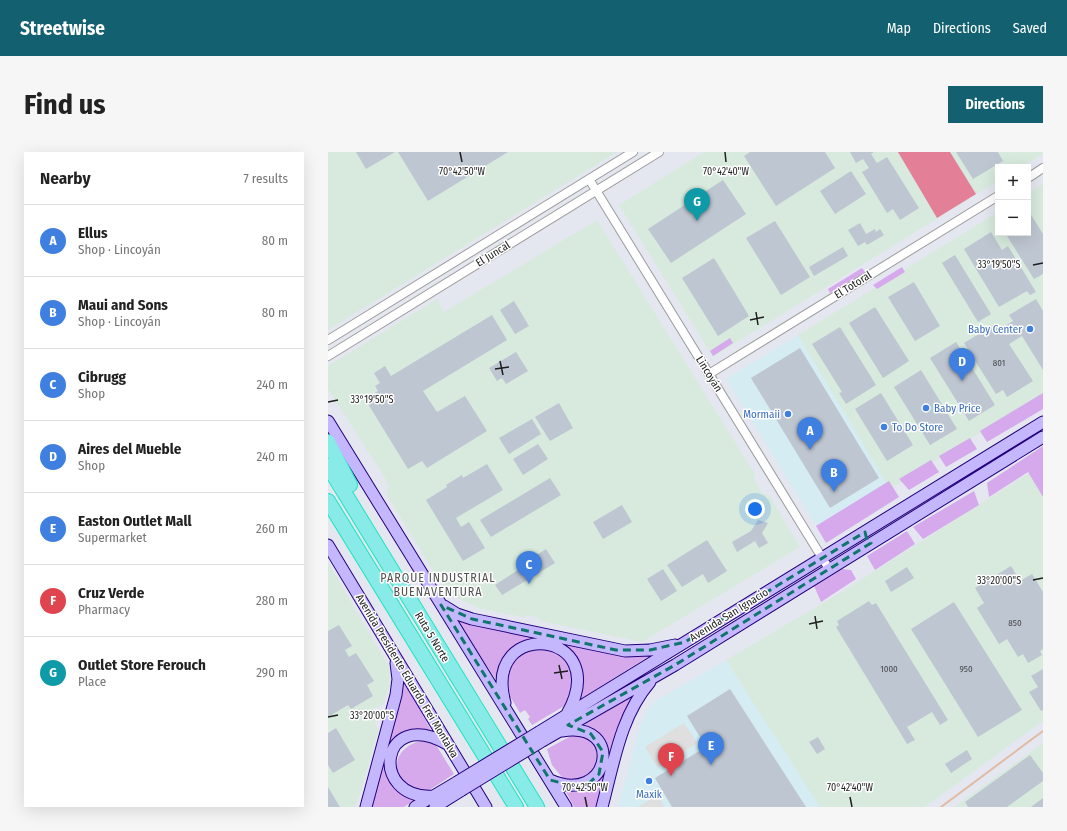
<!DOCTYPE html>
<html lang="en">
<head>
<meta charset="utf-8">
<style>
	body { margin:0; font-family:"Fira Sans Condensed",sans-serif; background:#f6f6f6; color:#222 }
	.controls { position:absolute; right:12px; top:12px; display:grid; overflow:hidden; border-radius:0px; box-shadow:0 4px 16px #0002 }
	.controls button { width:36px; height:36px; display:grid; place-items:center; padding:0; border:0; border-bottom:1px solid #e0e0e0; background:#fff; color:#222; font:20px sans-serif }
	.you { position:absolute; left:427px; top:357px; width:14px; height:14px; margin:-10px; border:3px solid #fff; border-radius:50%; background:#1a73e8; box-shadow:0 0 0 6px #1a73e833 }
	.badge { display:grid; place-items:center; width:26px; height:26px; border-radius:50%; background:#136170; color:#fff; font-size:13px; font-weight:700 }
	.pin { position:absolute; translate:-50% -33px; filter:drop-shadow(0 1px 2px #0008) }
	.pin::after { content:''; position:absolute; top:21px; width:14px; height:12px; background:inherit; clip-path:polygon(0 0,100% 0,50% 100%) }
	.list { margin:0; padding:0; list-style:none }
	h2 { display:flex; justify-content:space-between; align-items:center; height:52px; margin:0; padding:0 16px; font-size:17px }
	h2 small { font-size:13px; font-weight:400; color:#767676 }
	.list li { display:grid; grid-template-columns:26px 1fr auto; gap:12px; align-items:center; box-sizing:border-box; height:72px; padding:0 16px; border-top:1px solid #e0e0e0 }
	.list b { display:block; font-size:15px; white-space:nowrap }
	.list p { margin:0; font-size:13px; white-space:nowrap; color:#767676 }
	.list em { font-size:13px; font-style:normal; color:#767676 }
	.map { position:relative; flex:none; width:715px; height:655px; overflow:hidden; border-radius:0px }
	header { display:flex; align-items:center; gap:24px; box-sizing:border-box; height:56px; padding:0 20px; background:#136170; color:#fff }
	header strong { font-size:19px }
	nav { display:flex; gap:22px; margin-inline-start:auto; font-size:14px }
	.intro { display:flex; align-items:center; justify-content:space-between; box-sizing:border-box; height:96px; padding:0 24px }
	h1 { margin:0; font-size:28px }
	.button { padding:10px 18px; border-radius:0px; background:#136170; color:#fff; font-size:14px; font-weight:700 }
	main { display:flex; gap:24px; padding:0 24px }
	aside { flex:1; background:#fff; border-radius:0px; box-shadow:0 4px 16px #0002 }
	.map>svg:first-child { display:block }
	.commercial { fill:#d4ecf2 }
	.industrial { fill:#d7eadd }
	.grass { fill:#d6a9ed }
	.pitch { fill:#e37f97 }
	.parking { fill:#dfdfdf }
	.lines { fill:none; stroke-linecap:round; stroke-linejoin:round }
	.stream { stroke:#e0bba3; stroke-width:2 }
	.building { fill:#bec6d1 }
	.minor-casing { stroke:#9c9c9c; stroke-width:10 }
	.secondary-casing { stroke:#21007d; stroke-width:13 }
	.motorway-casing { stroke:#1de4be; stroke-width:16 }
	.minor { stroke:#fff; stroke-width:8 }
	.secondary { stroke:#c5b7fd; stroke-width:11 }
	.motorway { stroke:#89ebe8; stroke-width:14 }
	.secondary-bridge-casing { stroke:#21007d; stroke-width:13; stroke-linecap:butt }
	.secondary-bridge { stroke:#c5b7fd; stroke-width:11 }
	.marked { fill:none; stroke:#0f766e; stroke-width:3; stroke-dasharray:8 5; stroke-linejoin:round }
	.ticks { fill:none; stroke:#1f1f1f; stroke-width:1.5 }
	.shop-dot { fill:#3f7fe0; stroke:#fff; stroke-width:1.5 }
	.labels { text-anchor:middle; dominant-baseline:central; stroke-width:3; stroke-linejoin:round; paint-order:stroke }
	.number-label { font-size:9px; fill:#47494c }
	.street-label { font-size:11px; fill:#1f1f1f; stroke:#fff }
	.shop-label { font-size:11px; fill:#366cbe; stroke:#fff; text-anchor:end }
	.neighbourhood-label { font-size:12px; letter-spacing:1px; fill:#525252; stroke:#fff }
	.ticks-label { font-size:10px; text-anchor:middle; fill:#1f1f1f; stroke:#fff; stroke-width:3; stroke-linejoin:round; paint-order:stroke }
</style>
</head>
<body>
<header>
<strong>Streetwise</strong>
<nav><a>Map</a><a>Directions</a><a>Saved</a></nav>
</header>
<div class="intro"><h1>Find us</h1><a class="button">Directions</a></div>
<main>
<aside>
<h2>Nearby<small>7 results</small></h2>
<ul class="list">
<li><span class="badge" style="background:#3f7fe0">A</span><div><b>Ellus</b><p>Shop · Lincoyán</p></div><em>80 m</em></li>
<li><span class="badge" style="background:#3f7fe0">B</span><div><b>Maui and Sons</b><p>Shop · Lincoyán</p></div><em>80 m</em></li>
<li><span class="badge" style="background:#3f7fe0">C</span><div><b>Cibrugg</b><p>Shop</p></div><em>240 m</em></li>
<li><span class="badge" style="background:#3f7fe0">D</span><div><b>Aires del Mueble</b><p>Shop</p></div><em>240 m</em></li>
<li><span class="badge" style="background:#3f7fe0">E</span><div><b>Easton Outlet Mall</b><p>Supermarket</p></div><em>260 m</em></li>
<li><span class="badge" style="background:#e0444e">F</span><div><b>Cruz Verde</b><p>Pharmacy</p></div><em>280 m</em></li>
<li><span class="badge" style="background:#0f9aa8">G</span><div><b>Outlet Store Ferouch</b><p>Place</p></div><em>290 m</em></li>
</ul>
</aside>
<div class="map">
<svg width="715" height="655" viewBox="0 0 715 655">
	<rect width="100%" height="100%" fill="#e5e7f0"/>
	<!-- commercial -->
	<path class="commercial" d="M 470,183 L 562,337 L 492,380 L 398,227 Z
		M 398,508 L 492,655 L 290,655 L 313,571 L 319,559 L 326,550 Z"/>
	<!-- industrial -->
	<path class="industrial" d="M 0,0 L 289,0 L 0,178 Z
		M 376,0 L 715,0 L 715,2 L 693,15 L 670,15 L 670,29 L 385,205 L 291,53 Z
		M 715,32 L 715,242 L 562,337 L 470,183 L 670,60 L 670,81 L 700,81 L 700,41 Z
		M 269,68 L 427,322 L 426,327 L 434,341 L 441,343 L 472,395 L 314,490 L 212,469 L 210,466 L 200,463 L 196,465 L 153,457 L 127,445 L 117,436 L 105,419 L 59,343 L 60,334 L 57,326 L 0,237 L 0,214 L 109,147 L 116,160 Z
		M 715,312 L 715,569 L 597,655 L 492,655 L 398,508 L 517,438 Z
		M 0,410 L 64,520 L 63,530 L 55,552 L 46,557 L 48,575 L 51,576 L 28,655 L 0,655 Z
		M 715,591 L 715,655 L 626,655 L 633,650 Z"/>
	<!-- grass -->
	<path class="grass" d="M 574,115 L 577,120 L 549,137 L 545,133 Z
		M 534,116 L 537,120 L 502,141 L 500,137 Z
		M 402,186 L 405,191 L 385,204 L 382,199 Z
		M 715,241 L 715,257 L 659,290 L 652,279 Z
		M 642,286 L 649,297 L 618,315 L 611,304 Z
		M 715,294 L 715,345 L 700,320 L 661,345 L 659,331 Z
		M 603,308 L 611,320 L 581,338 L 571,327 Z
		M 561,329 L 571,345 L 498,391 L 488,374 Z
		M 646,339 L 651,353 L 595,387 L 585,375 Z
		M 579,379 L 587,392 L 547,418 L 539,404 Z
		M 514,417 L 523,418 L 528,427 L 493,450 L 486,434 Z
		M 125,464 L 326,501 L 251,548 L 254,538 L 254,521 L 250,509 L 221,488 L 206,487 L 191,492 L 181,500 L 172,514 L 169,529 Z
		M 214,494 L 235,503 L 247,523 L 238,553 L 204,573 L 200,567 L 202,565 L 197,558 L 192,561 L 180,541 L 179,514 L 186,504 Z
		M 75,526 L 104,580 L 92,578 L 80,580 L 58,616 C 62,632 72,643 88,647 L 76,655 L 42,655 Z
		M 303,545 L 304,546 L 298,557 L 271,655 L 246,655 L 237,638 C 261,645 275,629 280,608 L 266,580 L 256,573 Z
		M 251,582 L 268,593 L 271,610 L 259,627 L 237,629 L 224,613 L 219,597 L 243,584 Z
		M 95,589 L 108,593 L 126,622 L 100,639 L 83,637 C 81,630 73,629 71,623 C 63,606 79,590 95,589 Z"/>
	<!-- pitch -->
	<path class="pitch" d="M 570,0 L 622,0 L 648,42 L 609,66 Z"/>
	<!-- parking -->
	<path class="parking" d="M 356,571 L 369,591 L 330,616 L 317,595 Z
		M 330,643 L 336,655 L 310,655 Z"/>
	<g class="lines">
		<!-- stream -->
		<path class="stream" d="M 613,655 L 715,579"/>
	</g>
	<!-- building -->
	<path class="building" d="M 28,0 L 67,0 L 38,17 Z
		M 70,0 L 180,0 L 100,49 Z
		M 422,0 L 497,0 L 507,16 L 448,54 L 416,4 Z
		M 522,0 L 546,0 L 543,2 L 549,11 L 559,5 L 591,56 L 572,68 L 565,57 L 559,61 L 534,20 L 541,16 L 535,7 L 528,11 Z
		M 628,0 L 670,0 L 675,9 L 645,27 Z
		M 523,19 L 538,42 L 507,62 L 492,39 Z
		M 395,28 L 418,62 L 343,111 L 320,77 Z
		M 700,58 L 715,82 L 715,122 L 706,127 L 677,81 L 700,81 Z
		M 447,69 L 482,125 L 453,143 L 418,86 Z
		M 532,71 L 538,82 L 547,77 L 548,80 L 552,77 L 556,83 L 539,93 L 537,90 L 530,94 L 520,78 Z
		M 663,80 L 674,98 L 680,94 L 708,140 L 702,143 L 699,139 L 671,155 L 636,97 Z
		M 515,95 L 520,104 L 486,124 L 481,115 Z
		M 627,103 L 663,162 L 650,170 L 614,111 Z
		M 386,106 L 421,164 L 390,184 L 354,126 Z
		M 586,130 L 612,174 L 587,189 L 560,145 Z
		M 708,147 L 715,159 L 715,218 L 694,184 L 681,192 L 705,229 L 679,245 L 675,238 L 668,242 L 636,191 L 669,171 L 672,177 L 685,169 L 681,163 Z
		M 186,149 L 201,174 L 187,182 L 172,158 Z
		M 547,155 L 581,209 L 555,226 L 521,171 Z
		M 164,163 L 179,188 L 95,239 L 109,260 L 137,244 L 159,279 L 99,316 L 94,309 L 80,317 L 37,247 L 50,239 L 47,234 L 52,231 L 46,221 L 57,214 L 63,224 Z
		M 512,175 L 548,233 L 518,252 L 511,241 L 514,240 L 484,192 Z
		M 628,190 L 667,253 L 641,269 L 602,206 Z
		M 472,196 L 551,326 L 502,356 L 423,226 Z
		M 188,200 L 200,219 L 178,232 L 174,226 L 169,229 L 161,216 Z
		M 593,218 L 629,277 L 602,293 L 566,235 Z
		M 553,241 L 585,293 L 559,309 L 527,257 Z
		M 231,251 L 245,276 L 222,289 L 207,265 Z
		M 204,267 L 213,282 L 181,302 L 171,286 Z
		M 210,292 L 220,307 L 195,323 L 185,307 Z
		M 159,312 L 175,338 L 128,366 L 133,375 L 141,370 L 157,396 L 135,409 L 98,348 L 119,335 L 118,333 L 134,323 L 135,326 Z
		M 222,326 L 233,343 L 163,385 L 152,368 Z
		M 294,353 L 304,370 L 275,387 L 265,370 Z
		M 430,368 L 440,371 L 434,381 L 440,391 L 431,396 L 427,389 L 409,400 L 404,390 L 423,379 Z
		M 379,388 L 399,419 L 380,431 L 375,422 L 354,435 L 339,413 Z
		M 218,397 L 227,411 L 174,443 L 167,433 L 193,416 L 192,414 Z
		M 683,414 L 692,429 L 704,422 L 715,440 L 715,497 L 712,499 L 714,503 L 700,511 L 695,502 L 690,505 L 679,487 L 671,492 L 649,456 L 656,451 L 647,436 Z
		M 579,415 L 586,426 L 563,440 L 557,429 Z
		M 335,417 L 349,439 L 333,449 L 319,427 Z
		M 541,449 L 544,453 L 548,451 L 620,568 L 612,573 L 604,560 L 579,575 L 587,588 L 579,592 L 508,475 L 511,473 L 509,469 Z
		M 626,450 L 694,558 L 650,585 L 583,477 Z
		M 11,473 L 24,494 L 17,498 L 21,505 L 28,501 L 46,529 L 39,533 L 45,544 L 23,557 L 20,553 L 0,565 L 0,479 Z
		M 715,517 L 715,558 L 713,559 L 701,540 L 710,535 L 703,524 Z
		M 402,537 L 478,655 L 344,655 L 327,626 L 378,595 L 359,564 Z
		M 8,576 L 27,608 L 5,621 L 0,613 L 0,581 Z
		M 490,585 L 497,597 L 489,602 L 481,590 Z
		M 639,598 L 644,607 L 623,621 L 617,612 Z
		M 702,603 L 715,621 L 715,629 L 679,655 L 640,655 L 637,650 Z
		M 0,635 L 12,655 L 0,655 Z
		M 715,646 L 715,655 L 703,655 Z"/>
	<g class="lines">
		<!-- minor casing -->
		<g class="minor-casing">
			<path id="minor" d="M 700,26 L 715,16
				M 261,27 L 501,417
				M 0,188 L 305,0
				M 0,204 L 331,0
				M 381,222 L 670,44"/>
		</g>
		<!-- secondary casing -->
		<g class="secondary-casing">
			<path id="secondary" d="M 0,269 L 238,655
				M 0,393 L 158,655
				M 116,454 L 129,462 L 144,467 L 297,499 L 322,498 L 347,493
				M 177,551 C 153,464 287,477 239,562
				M 211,580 L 715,270
				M 216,588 L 347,513 L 715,285
				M 222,628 C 282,655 298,568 234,579
				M 105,644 C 41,648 51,554 119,592
				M 38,655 L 68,543 L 70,527 L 68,511
				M 87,655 L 129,630
				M 107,655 L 134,638
				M 274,655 C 286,611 292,565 322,530"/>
		</g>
		<!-- motorway casing -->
		<g class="motorway-casing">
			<path id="motorway" d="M 0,290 L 22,333
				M 0,314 L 209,655
				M 0,349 L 188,655"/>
		</g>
		<!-- minor -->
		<use href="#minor" class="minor"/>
		<!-- secondary -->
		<use href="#secondary" class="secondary"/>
		<!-- motorway -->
		<use href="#motorway" class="motorway"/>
		<!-- secondary-bridge casing -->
		<g class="secondary-bridge-casing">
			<path id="secondary-bridge" d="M 129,630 L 211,580
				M 134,638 L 216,588"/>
		</g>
		<!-- secondary-bridge -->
		<use href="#secondary-bridge" class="secondary-bridge"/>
	</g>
	<!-- marked area -->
	<path class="marked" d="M 537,380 L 539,388 L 543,391 L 347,513 L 240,573 L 263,582 L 275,600 L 271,622 L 260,632 L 250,635 L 222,628 L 113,453 L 144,467 L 288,498 L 322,498 L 357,490 Z"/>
	<!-- ticks -->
	<path class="ticks" d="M 132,0 L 134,10M 397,0 L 398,10M 705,113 L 715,111M 428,160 L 430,173M 422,168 L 436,165M 172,209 L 175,223M 167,217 L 181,215M 0,250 L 10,248M 705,428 L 715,426M 487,464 L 489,477M 481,472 L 495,469M 231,513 L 234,527M 226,521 L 240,519M 0,565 L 10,563M 257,645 L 259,655M 522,645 L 524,655"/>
	<!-- markers -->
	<g class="shop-dot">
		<circle cx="702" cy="177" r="4"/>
		<circle cx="598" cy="256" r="4"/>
		<circle cx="460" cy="262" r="4"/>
		<circle cx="556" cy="275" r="4"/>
		<circle cx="321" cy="629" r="4"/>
	</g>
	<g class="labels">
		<!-- number labels -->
		<g class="number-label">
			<text x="671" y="211">801</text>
			<text x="687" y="471">850</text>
			<text x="561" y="517">1000</text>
			<text x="638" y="517">950</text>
		</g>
		<!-- street labels -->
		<g class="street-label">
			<text transform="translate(165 102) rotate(-32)">El Juncal</text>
			<text transform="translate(525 133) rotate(-32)">El Totoral</text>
			<text transform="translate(381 222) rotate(58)">Lincoyán</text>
			<text transform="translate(401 463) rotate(-32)">Avenida San Ignacio</text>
			<text transform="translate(104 485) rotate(59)">Ruta 5 Norte</text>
			<text transform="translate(79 524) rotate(59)">Avenida Presidente Eduardo Frei Montalva</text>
		</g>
		<!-- shop labels -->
		<g class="shop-label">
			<text x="694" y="177">Baby Center</text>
			<text x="606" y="256" text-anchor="start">Baby Price</text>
			<text x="452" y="262">Mormaii</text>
			<text x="564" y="275" text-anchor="start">To Do Store</text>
			<text x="321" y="642" text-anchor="middle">Maxik</text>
		</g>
		<!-- neighbourhood labels -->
		<g class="neighbourhood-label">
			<text x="110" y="426">PARQUE INDUSTRIAL<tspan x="110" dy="14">BUENAVENTURA</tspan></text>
		</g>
	</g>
	<g class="ticks-label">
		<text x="134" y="23">70°42'50"W</text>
		<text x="398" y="23">70°42'40"W</text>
		<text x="671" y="116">33°19'50"S</text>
		<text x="44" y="251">33°19'50"S</text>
		<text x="671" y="432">33°20'00"S</text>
		<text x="44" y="567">33°20'00"S</text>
		<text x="257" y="639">70°42'50"W</text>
		<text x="522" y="639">70°42'40"W</text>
	</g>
</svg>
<div class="controls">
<button>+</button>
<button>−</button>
</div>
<div class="you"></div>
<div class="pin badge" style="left:482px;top:298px;background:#3f7fe0">A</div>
<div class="pin badge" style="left:506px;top:340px;background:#3f7fe0">B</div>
<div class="pin badge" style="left:201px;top:432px;background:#3f7fe0">C</div>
<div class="pin badge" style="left:634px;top:229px;background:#3f7fe0">D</div>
<div class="pin badge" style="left:383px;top:613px;background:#3f7fe0">E</div>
<div class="pin badge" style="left:343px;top:624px;background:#e0444e">F</div>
<div class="pin badge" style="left:369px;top:69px;background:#0f9aa8">G</div>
</div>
</main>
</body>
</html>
